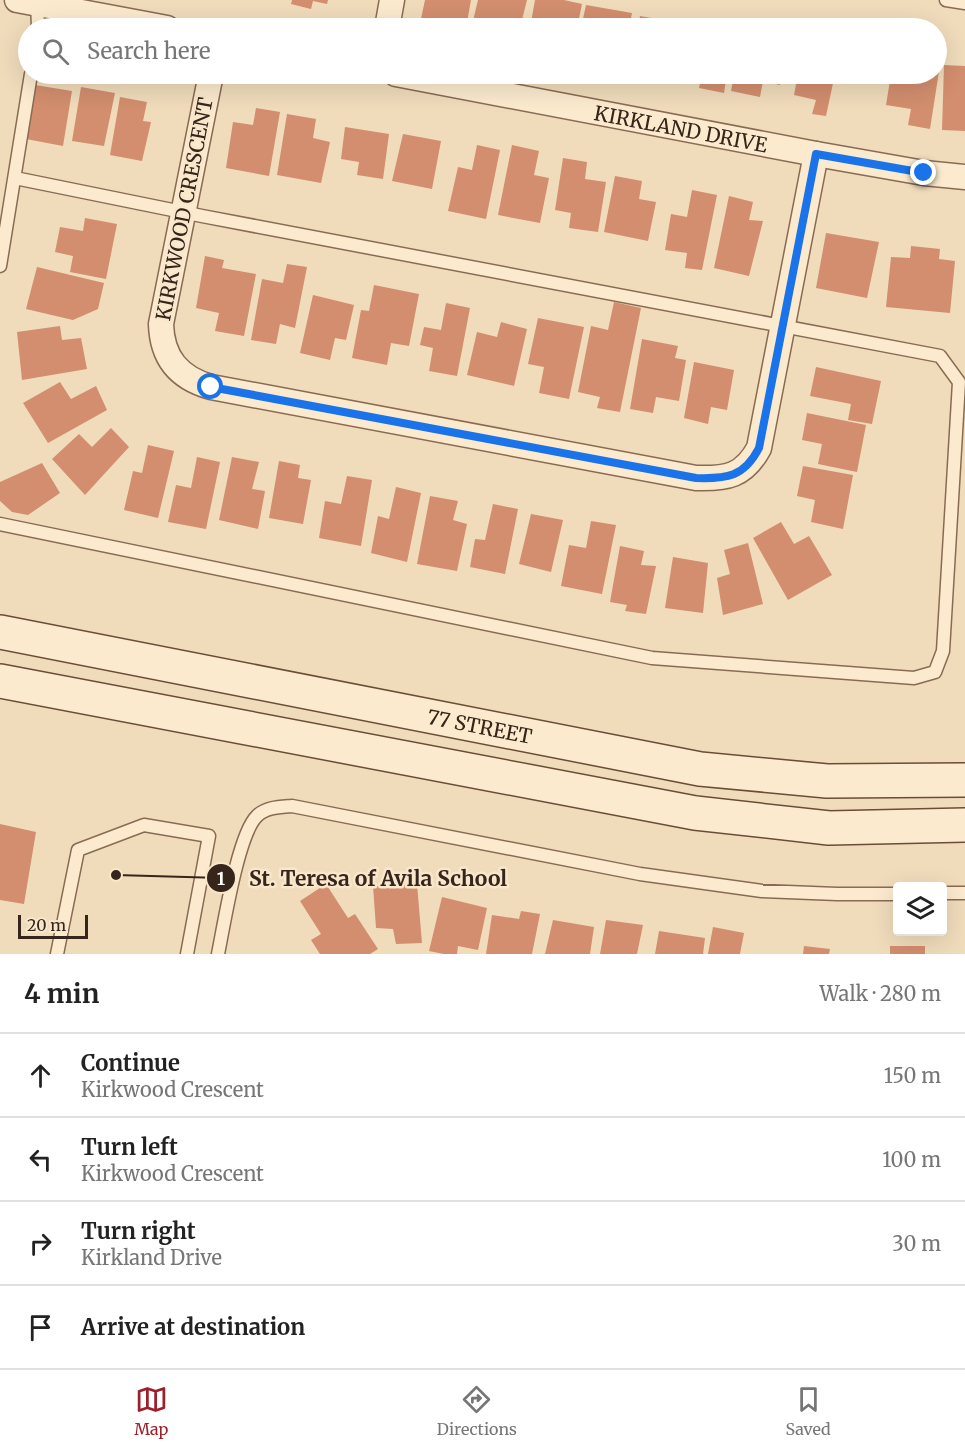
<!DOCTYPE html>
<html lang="en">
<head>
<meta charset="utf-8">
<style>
	body { margin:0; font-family:Merriweather,serif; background:#f6f6f6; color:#222 }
	.controls { position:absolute; right:18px; bottom:18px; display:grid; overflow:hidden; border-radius:6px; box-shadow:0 6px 24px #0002 }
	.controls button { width:54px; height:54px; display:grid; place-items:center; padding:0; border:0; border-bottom:2px solid #e0e0e0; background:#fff; color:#222; font:30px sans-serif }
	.scale { position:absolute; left:18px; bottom:15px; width:70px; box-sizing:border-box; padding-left:6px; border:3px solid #36251a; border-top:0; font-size:16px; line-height:21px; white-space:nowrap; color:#36251a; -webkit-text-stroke:4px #f8e7cb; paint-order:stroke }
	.stop { position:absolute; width:18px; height:18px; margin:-14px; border:4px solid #1a73e8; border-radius:50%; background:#fff }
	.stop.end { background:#1a73e8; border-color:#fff; box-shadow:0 2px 6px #0008 }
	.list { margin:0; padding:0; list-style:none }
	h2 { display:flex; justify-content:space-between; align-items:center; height:78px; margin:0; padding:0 24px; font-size:26px }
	h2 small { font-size:20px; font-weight:400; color:#767676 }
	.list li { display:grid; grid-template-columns:39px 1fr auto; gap:18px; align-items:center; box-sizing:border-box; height:84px; padding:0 24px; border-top:2px solid #e0e0e0 }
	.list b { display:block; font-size:22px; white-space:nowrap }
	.list p { margin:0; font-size:20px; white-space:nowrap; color:#767676 }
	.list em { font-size:20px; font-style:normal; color:#767676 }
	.icon { flex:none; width:33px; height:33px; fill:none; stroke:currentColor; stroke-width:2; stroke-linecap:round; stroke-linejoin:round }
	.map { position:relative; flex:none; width:965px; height:954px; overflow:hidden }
	.search { position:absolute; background:#fff; box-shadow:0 6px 24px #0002; left:18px; right:18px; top:18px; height:66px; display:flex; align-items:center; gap:15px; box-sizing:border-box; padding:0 21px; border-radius:33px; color:#767676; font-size:22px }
	.sheet { height:414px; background:#fff }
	nav { display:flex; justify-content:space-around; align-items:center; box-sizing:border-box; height:84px; border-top:2px solid #e0e0e0; background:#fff; font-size:16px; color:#767676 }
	nav a { display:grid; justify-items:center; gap:3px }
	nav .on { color:#9b202c }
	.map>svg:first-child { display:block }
	.building { fill:#d28e6e }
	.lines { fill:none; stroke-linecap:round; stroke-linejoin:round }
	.service-casing { stroke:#896b54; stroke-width:15 }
	.minor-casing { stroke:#896b54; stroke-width:27 }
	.secondary-casing { stroke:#6a4c37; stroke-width:36 }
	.service { stroke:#fbeace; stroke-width:12 }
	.minor { stroke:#fbeace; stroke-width:24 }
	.secondary { stroke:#fbeace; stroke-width:33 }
	.route { stroke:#1a73e8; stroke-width:8 }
	.labels { text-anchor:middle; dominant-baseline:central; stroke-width:5; stroke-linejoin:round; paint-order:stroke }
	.street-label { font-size:20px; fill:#36251a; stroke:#f8e7cb }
	.leader { fill:none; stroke:#36251a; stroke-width:2 }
	.callout-dot { fill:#36251a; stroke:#f8e7cb; stroke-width:2 }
	.mark-label { font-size:18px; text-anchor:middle; font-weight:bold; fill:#fff }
	.callout-label { font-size:21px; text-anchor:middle; font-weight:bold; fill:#36251a; stroke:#f8e7cb; stroke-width:5; stroke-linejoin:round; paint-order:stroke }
</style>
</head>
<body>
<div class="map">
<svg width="965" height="954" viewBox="0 0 965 954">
	<rect width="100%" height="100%" fill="#f0dcbb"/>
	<!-- building -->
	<path class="building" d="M 292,0 L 328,0 L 327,4 L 313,1 L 311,9 L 291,4 Z
		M 425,0 L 471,0 L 466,28 L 419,28 Z
		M 478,0 L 527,0 L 520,28 L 480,28 L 480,27 L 472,25 Z
		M 535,0 L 564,0 L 582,4 L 577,28 L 530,28 Z
		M 586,5 L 632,13 L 629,28 L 581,28 Z
		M 640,16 L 685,24 L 684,28 L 638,28 Z
		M 936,65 L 940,65 L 930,129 L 908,125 L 911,109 L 886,105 L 891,74 L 936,74 Z
		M 944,65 L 965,66 L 965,131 L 942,130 Z
		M 650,74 L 676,74 L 675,79 Z
		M 702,74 L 727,74 L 724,93 L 699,88 Z
		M 734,74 L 783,74 L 780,85 L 763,81 L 760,97 L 731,91 Z
		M 798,74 L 835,74 L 826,116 L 812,114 L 816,100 L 794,95 Z
		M 35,85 L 72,91 L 63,146 L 26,139 Z
		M 81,87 L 115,93 L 104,146 L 72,141 Z
		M 120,97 L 147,102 L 143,121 L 151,122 L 142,161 L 110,155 Z
		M 256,108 L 280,112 L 269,176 L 226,168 L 233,122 L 253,125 Z
		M 287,114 L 316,119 L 313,138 L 330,142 L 321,183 L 277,175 Z
		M 345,127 L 389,134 L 383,179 L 357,175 L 359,162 L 341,159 Z
		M 403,134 L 441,141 L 432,189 L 392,181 Z
		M 477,145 L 500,150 L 486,219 L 448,211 L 458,167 L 472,170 Z
		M 512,145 L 539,151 L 534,175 L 549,178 L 540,223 L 498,215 Z
		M 563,158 L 587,162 L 585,179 L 606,182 L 598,232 L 569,228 L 571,213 L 555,210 Z
		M 615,176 L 642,181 L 639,199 L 656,202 L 648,241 L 604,232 Z
		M 692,190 L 717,195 L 702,270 L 685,268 L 687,253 L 665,250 L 671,214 L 687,217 Z
		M 729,196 L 753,202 L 749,220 L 763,221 L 749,276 L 714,268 Z
		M 85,218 L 117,224 L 106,279 L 70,272 L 73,256 L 55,252 L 60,227 L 83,231 Z
		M 826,233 L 879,242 L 867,298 L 816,288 Z
		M 911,246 L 940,249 L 939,259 L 955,261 L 950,313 L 886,307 L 891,257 L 910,258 Z
		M 205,256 L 224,260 L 222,268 L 256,274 L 244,336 L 215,331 L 219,313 L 196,308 Z
		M 287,264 L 307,267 L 295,328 L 280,324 L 276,344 L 251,340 L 262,279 L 283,283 Z
		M 37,267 L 104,283 L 98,309 L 73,320 L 26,309 Z
		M 374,285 L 419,294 L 409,346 L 391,343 L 387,365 L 352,358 L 361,310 L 369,311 Z
		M 313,295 L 354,305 L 346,340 L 335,338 L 330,360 L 300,353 Z
		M 614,302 L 641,308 L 620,412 L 597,408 L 600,397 L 578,392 L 591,326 L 608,330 Z
		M 446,303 L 470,308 L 457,376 L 429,371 L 433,348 L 420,345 L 424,327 L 441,330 Z
		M 538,318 L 584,327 L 569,399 L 539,393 L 544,367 L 528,364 Z
		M 501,322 L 527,329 L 514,386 L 467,375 L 477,332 L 497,337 Z
		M 60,326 L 62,340 L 81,338 L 87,369 L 22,380 L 17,332 Z
		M 642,339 L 678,346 L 675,358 L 686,360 L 679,401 L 656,397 L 653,413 L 630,409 Z
		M 694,362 L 734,370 L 727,410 L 711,407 L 708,424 L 684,418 Z
		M 816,367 L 881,381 L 872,424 L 848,420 L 851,404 L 810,396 Z
		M 60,382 L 71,399 L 96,386 L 107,410 L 48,443 L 23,403 Z
		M 807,413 L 866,425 L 857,472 L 818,464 L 822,444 L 802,440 Z
		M 111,428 L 129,447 L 85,495 L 52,459 L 79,434 L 92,447 Z
		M 148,445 L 174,451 L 158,518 L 124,510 L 133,471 L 142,473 Z
		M 197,457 L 220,462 L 206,529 L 168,522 L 176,485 L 191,488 Z
		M 232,457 L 259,462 L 252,489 L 265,491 L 258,529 L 219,520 Z
		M 279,461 L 300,465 L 298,478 L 311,480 L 303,524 L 269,518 Z
		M 42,463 L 60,493 L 28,515 L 12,512 L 0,501 L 0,482 Z
		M 803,466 L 853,475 L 843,529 L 811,522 L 815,500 L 797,496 Z
		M 347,476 L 372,480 L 361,546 L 319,538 L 325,501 L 341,504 Z
		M 396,487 L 421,493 L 407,562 L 371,553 L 378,516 L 389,519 Z
		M 430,496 L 458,501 L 453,520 L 467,524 L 457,571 L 417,564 Z
		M 493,504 L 518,509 L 505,574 L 470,567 L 475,539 L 485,540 Z
		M 531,514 L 563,520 L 551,572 L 519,564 Z
		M 591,521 L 616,525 L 602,594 L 561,586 L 569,545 L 586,548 Z
		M 781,522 L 794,544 L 809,536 L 832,575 L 788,600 L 753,538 Z
		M 748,543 L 763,604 L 723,615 L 717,578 L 730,574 L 724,550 Z
		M 620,546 L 644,551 L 641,565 L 656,566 L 646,614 L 625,611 L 627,605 L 610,602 Z
		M 673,557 L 708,563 L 703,613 L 665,608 Z
		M 0,824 L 36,832 L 24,904 L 0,900 Z
		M 326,884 L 348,918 L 355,914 L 378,949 L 370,954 L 320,954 L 311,940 L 321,934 L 300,901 Z
		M 417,884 L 422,943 L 396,944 L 393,929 L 376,928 L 373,886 Z
		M 442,897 L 487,908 L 478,950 L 458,946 L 457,954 L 444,954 L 429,951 Z
		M 521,911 L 540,914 L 532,954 L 486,954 L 492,915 L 519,919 Z
		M 553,920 L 594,927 L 590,954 L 545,954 Z
		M 606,920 L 643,925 L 637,954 L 600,954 Z
		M 713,927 L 744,933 L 740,954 L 708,954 Z
		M 659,931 L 705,938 L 703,954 L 655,954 Z
		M 804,946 L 830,949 L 829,954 L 803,954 Z
		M 890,946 L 925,946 L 925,954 L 890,954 Z"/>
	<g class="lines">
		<!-- service casing -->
		<g class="service-casing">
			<path id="service" d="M 37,0 L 38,28
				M 946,0 L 965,3
				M 0,266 L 31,74
				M 0,524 L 652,658 L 914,678 L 935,672 L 943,651 L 959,382 L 940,356 L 202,216 L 15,178
				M 942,893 L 965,893
				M 57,954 L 78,850 L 144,825 L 209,836 L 187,954
				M 218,954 C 224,925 238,834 257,816 C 266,807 280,807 292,806 L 640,874 L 762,891 L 837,894 L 898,894"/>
		</g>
		<!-- minor casing -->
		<g class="minor-casing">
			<g id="minor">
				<path d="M 17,0 L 167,28"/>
				<path d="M 387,28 L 392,0"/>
				<path d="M 211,74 L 161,324 C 162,358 179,378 211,387 L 696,478 C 727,479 744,476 759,448 L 816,154"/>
				<path id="s1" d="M 396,74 L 816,154 L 924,173 L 965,177"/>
			</g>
		</g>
		<!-- secondary casing -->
		<g class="secondary-casing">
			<g id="secondary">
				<path id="s2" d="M 0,632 L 700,769 L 827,781 L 965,780"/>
				<path d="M 0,681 L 695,813 L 829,828 L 965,825"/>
			</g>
		</g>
		<!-- service -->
		<use href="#service" class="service"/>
		<!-- minor -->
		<use href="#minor" class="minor"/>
		<!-- secondary -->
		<use href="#secondary" class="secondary"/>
	</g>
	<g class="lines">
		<!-- route -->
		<path class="route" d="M 211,387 L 696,478 C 727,479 744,477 759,448 L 816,154 L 924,173"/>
	</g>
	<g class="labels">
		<!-- street labels -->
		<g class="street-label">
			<text stroke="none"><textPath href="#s1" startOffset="290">KIRKLAND DRIVE</textPath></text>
			<text transform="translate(184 209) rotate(-79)">KIRKWOOD CRESCENT</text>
			<text stroke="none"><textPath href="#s2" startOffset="489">77 STREET</textPath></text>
		</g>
	</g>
	<!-- callouts -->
	<path class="leader" d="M116 875L221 878"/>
	<g class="callout-dot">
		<circle cx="116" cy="875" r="6"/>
		<circle cx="221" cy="878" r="15"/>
	</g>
	<g class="mark-label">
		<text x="221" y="885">1</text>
	</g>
	<g class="callout-label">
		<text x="378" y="886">St. Teresa of Avila School</text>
	</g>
</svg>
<div class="controls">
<button><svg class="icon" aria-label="layers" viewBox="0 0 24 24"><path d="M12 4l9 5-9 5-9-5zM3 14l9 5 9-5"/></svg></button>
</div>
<div class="scale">20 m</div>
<div class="stop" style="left:211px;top:387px"></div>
<div class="stop end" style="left:924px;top:173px"></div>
<div class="search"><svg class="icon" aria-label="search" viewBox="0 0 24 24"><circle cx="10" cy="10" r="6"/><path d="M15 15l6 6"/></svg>Search here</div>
</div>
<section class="sheet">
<h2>4 min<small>Walk · 280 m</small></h2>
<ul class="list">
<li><svg class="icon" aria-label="ahead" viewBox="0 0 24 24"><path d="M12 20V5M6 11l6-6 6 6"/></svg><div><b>Continue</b><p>Kirkwood Crescent</p></div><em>150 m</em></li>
<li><svg class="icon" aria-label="left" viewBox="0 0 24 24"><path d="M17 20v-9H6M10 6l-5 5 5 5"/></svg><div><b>Turn left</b><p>Kirkwood Crescent</p></div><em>100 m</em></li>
<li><svg class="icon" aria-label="right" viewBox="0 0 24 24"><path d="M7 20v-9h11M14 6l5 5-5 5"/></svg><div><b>Turn right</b><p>Kirkland Drive</p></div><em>30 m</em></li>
<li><svg class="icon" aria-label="arrive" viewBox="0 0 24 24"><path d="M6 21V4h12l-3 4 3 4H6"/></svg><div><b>Arrive at destination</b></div></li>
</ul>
</section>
<nav>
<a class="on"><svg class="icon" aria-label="map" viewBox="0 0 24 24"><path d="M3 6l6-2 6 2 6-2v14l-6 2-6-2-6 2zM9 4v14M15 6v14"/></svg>Map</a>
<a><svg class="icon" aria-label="directions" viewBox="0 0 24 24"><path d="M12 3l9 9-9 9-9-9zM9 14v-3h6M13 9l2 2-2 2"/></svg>Directions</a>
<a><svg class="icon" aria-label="saved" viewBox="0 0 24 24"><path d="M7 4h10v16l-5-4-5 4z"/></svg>Saved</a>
</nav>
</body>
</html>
